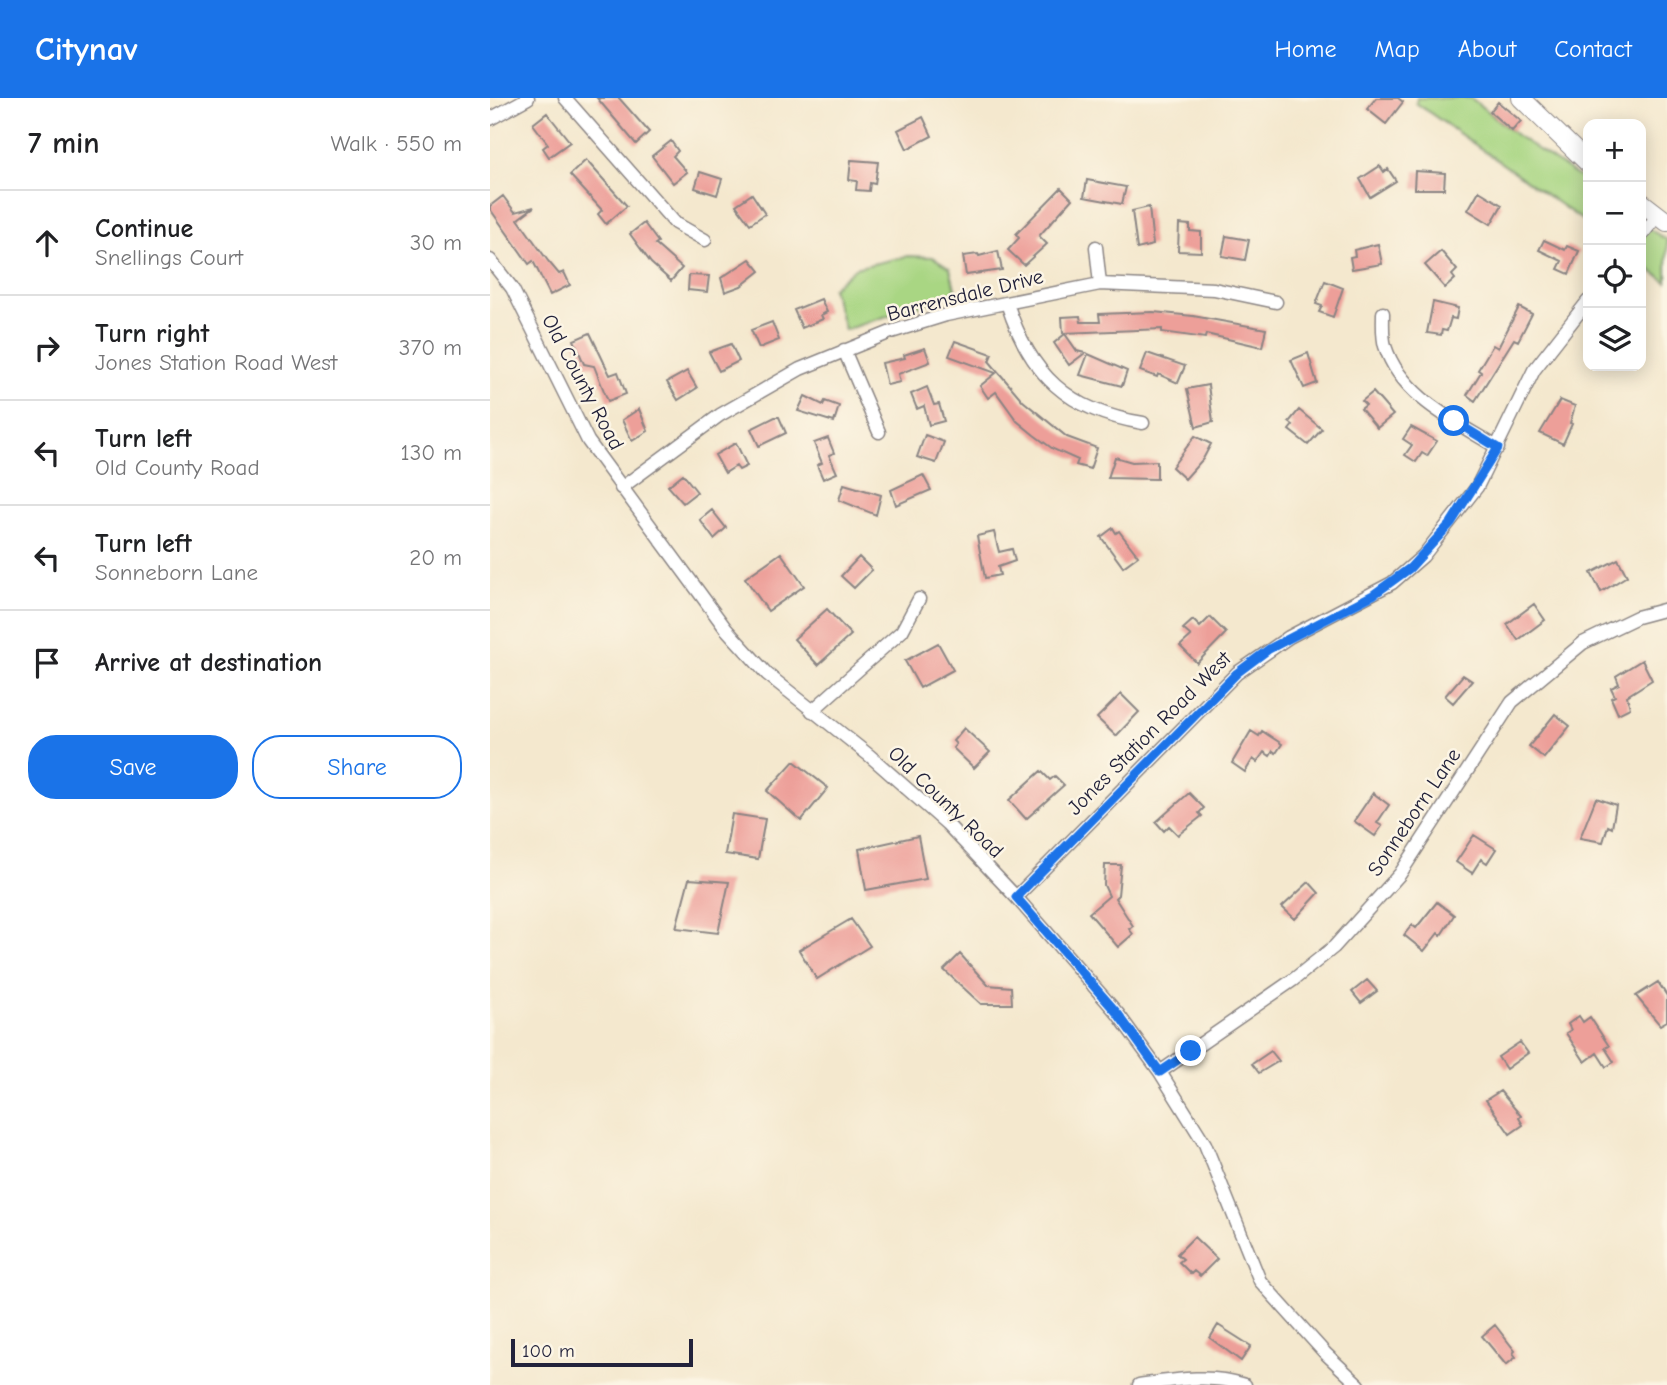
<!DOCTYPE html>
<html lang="en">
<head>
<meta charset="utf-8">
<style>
	body { margin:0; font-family:"Comic Neue",sans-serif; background:#f6f6f6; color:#202124 }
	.controls { position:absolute; right:21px; top:21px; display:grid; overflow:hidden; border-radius:14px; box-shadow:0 4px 18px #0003 }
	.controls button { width:63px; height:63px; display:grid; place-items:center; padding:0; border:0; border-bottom:2px solid #e0e0e0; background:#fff; color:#202124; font:35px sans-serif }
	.scale { position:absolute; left:21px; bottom:18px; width:182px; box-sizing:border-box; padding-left:7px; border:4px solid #22223b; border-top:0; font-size:19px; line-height:24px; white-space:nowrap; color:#22223b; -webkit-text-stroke:5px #fcf5e5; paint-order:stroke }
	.stop { position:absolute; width:21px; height:21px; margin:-16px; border:5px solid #1a73e8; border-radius:50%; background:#fff }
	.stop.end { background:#1a73e8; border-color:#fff; box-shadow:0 2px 7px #0008 }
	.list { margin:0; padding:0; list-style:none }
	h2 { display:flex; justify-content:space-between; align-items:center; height:91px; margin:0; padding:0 28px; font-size:30px }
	h2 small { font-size:23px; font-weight:400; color:#757577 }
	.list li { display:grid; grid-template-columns:46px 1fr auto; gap:21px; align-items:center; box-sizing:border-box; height:105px; padding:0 28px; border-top:2px solid #e0e0e0 }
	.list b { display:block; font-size:26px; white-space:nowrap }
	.list p { margin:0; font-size:23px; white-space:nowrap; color:#757577 }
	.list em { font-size:23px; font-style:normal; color:#757577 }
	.actions { display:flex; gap:14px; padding:21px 28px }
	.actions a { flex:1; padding:16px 0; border:2px solid #1a73e8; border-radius:28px; text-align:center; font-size:24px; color:#1a73e8 }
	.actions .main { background:#1a73e8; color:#fff }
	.icon { flex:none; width:38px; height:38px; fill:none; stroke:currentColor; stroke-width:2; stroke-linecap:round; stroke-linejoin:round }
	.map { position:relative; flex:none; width:1177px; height:1287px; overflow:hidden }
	header { display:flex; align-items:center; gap:42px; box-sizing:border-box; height:98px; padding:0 35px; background:#1a73e8; color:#fff }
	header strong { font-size:33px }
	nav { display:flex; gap:38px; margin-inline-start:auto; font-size:24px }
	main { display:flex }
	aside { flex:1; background:#fff }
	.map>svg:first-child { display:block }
	.green { fill:#a9d683; stroke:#667c5f; stroke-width:2 }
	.building { fill:#ed9f99 }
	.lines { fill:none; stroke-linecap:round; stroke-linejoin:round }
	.street-casing { stroke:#8b8584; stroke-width:15 }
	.secondary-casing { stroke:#8b8584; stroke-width:20 }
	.street { stroke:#fff; stroke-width:12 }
	.secondary { stroke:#fff; stroke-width:18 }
	.route { stroke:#1a73e8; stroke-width:9 }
	.labels { text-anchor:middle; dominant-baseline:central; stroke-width:5; stroke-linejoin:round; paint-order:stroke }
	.street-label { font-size:21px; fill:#22223b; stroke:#fcf5e5 }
</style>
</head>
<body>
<header>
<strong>Citynav</strong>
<nav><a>Home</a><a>Map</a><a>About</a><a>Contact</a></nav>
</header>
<main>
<aside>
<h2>7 min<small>Walk · 550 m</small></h2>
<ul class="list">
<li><svg class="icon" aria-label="ahead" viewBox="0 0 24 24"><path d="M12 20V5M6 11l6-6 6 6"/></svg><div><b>Continue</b><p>Snellings Court</p></div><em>30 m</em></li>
<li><svg class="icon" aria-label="right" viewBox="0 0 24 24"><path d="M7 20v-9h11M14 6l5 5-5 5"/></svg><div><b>Turn right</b><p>Jones Station Road West</p></div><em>370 m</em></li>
<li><svg class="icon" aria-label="left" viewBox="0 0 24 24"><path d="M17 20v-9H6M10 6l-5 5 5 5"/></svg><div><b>Turn left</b><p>Old County Road</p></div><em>130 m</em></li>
<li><svg class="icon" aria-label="left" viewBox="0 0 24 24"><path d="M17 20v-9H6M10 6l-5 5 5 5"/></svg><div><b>Turn left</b><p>Sonneborn Lane</p></div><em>20 m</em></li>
<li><svg class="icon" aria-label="arrive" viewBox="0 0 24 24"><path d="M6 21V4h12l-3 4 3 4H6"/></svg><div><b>Arrive at destination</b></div></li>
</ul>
<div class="actions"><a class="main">Save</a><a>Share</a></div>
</aside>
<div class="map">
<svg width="1177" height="1287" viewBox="0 0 1177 1287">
	<rect width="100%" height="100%" fill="#fcf5e5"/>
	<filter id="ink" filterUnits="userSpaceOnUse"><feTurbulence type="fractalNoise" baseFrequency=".0143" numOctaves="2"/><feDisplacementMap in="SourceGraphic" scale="14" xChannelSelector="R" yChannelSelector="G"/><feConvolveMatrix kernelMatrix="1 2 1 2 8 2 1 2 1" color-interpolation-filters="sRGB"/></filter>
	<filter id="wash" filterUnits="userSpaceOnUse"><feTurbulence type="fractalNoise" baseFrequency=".00686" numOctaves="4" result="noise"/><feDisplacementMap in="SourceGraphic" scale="28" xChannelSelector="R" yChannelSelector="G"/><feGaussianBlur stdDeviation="1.57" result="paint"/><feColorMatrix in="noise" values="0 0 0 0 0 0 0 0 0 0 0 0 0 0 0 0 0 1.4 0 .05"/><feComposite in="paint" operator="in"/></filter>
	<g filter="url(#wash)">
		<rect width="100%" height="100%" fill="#f4e8ce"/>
		<!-- green -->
		<path class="green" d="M 927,0 L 981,0 L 1026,37 L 1098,85 L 1098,126 L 926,5 Z
			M 1151,126 L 1177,142 L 1177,184 L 1151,165 Z
			M 418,158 L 443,159 L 460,170 L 466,195 L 355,232 L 342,190 L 365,170 Z"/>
		<g id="blocks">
			<!-- building -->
			<path class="building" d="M 107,0 L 129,0 L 159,34 L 146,46 Z
				M 886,0 L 908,0 L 913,4 L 896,26 L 877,11 Z
				M 1008,4 L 1031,23 L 1022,33 L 1000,14 Z
				M 57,15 L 80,44 L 59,59 L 53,50 L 58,46 L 43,26 Z
				M 433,19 L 442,38 L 417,51 L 408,32 Z
				M 181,43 L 188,53 L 183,58 L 197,74 L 183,85 L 162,58 Z
				M 96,62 L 137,108 L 116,126 L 108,116 L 112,112 L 80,77 Z
				M 361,62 L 388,64 L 385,86 L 380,85 L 379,93 L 366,92 L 367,83 L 359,82 Z
				M 890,68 L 894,74 L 898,71 L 906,83 L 880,99 L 870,81 Z
				M 925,73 L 955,75 L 954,91 L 924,91 Z
				M 210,74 L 232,81 L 227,97 L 205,90 Z
				M 597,82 L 636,89 L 632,106 L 594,99 Z
				M 571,90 L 582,101 L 549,138 L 557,146 L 534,167 L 518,152 L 529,140 L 526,136 Z
				M 989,93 L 1012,107 L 1001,126 L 978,112 Z
				M 262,96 L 275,116 L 260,126 L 246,107 Z
				M 13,98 L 25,114 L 44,109 L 28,121 L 58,163 L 69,176 L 74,174 L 80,187 L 60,197 L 43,163 L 39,166 L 0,111 L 0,108 Z
				M 659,109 L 663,147 L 647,151 L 642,113 Z
				M 154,125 L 168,144 L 165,146 L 192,170 L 181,183 L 161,165 L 140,136 Z
				M 689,126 L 700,127 L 700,133 L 711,134 L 711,154 L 688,153 Z
				M 736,138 L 759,142 L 755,162 L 732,158 Z
				M 1054,142 L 1075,152 L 1077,148 L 1089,153 L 1079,176 L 1068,171 L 1072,163 L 1049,152 Z
				M 888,146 L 892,166 L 862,171 L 860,159 L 865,158 L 864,152 Z
				M 508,153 L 512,172 L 476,177 L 473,158 L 488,156 L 489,158 Z
				M 951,153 L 967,172 L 962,177 L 965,181 L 955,190 L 935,167 Z
				M 260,161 L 270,173 L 251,188 L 235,194 L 231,180 Z
				M 199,177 L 219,178 L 217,194 L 198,192 Z
				M 835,183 L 853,190 L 843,219 L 829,214 L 832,208 L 826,206 Z
				M 331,201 L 337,214 L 331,217 L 333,221 L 312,230 L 304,212 Z
				M 943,204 L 968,210 L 966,221 L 961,220 L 957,233 L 952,232 L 951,237 L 937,235 Z
				M 1029,209 L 1042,216 L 1028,243 L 1024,241 L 985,303 L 977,297 L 991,274 L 988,272 L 1003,247 L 1008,250 Z
				M 663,214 L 703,218 L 776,231 L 772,249 L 716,236 L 715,240 L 672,234 L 672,231 L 573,235 L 572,219 L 590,218 L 591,224 L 610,224 L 609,216 Z
				M 282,224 L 289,242 L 269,250 L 261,232 Z
				M 100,235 L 120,277 L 128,274 L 136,296 L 118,303 L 104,268 L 94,266 L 84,242 Z
				M 575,236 L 587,253 L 595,255 L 579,267 L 564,245 Z
				M 465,243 L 502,256 L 499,263 L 533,303 L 577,339 L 607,350 L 600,371 L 586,367 L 588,362 L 563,351 L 544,337 L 527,323 L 506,294 L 498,300 L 490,288 L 506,275 L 459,258 Z
				M 241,246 L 249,263 L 229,273 L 219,254 Z
				M 435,250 L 440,264 L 408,276 L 410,284 L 397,287 L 392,265 L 415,260 L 414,257 Z
				M 657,255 L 695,268 L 688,285 L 668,276 L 667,279 L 650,273 Z
				M 818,255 L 827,285 L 814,290 L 801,262 Z
				M 598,256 L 637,273 L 632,288 L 590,277 Z
				M 197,273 L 207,290 L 188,302 L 177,284 Z
				M 718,287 L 723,324 L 706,329 L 697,291 Z
				M 437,289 L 444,307 L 449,306 L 454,323 L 439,327 L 434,308 L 427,311 L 421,296 Z
				M 883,294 L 903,317 L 887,330 L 871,311 L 876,307 L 872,303 Z
				M 315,298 L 333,307 L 335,303 L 349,308 L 344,324 L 308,313 Z
				M 1070,302 L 1085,308 L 1080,325 L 1082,326 L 1073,346 L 1050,335 Z
				M 149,311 L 158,333 L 142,343 L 132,322 Z
				M 809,312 L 832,331 L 818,347 L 799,332 L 803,327 L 799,324 Z
				M 285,319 L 289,319 L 296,335 L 269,348 L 261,331 Z
				M 921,329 L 947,343 L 937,358 L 932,355 L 926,364 L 915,357 L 922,347 L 913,341 Z
				M 435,337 L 454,344 L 446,365 L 427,359 Z
				M 705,338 L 721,346 L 713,361 L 695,381 L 682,369 Z
				M 338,340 L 344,355 L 339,357 L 347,375 L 333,381 L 327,367 L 332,365 L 324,345 Z
				M 246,345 L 257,368 L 249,372 L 246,368 L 235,375 L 225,357 Z
				M 625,359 L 642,364 L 667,363 L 667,381 L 618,380 Z
				M 193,376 L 207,394 L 193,405 L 178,388 Z
				M 433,377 L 441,392 L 406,407 L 401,392 Z
				M 354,386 L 391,397 L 386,417 L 349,402 Z
				M 222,412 L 236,430 L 224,441 L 210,422 Z
				M 623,430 L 626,435 L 629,433 L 648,458 L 633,469 L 611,439 Z
				M 504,434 L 509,454 L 522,451 L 525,463 L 508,469 L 510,477 L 495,480 L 487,438 Z
				M 291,455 L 314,488 L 278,513 L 255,480 Z
				M 369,459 L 382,472 L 364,490 L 351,478 Z
				M 1128,461 L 1137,478 L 1111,494 L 1101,475 Z
				M 1044,506 L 1055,522 L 1028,542 L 1017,526 Z
				M 337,511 L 361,537 L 328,567 L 304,541 Z
				M 720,519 L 736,535 L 707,565 L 690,548 L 701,538 L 693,531 L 703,522 L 710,529 Z
				M 448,545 L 463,572 L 430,590 L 415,563 Z
				M 1152,562 L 1162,582 L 1137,598 L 1140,610 L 1128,616 L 1121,600 L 1125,598 L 1121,590 L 1129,586 L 1126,578 Z
				M 973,577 L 982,583 L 963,605 L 955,598 Z
				M 631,596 L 649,614 L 626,638 L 607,620 Z
				M 1065,616 L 1080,628 L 1054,660 L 1039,648 Z
				M 474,630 L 500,654 L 484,670 L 463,650 L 466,646 L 463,643 Z
				M 761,633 L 769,638 L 772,633 L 792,646 L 786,655 L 783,653 L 780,658 L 774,654 L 767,664 L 763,661 L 755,674 L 742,665 Z
				M 304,663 L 338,690 L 311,723 L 277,693 Z
				M 551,673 L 560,682 L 565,678 L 574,687 L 536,721 L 519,702 Z
				M 699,695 L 714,710 L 709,715 L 712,718 L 688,737 L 679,728 L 674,733 L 666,724 Z
				M 883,695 L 899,707 L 887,725 L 892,728 L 885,738 L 864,723 Z
				M 1106,700 L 1126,707 L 1122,730 L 1118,728 L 1113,744 L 1090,740 Z
				M 242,716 L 275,721 L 268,761 L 235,756 Z
				M 984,737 L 1006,751 L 997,765 L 991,761 L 982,775 L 966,764 Z
				M 428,738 L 436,781 L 376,792 L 369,751 Z
				M 615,767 L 631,767 L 628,797 L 625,800 L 643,828 L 639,831 L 643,836 L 628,849 L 599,815 L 619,798 L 614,787 Z
				M 199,781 L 239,784 L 228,835 L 186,830 Z
				M 819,784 L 829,795 L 805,821 L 792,809 Z
				M 947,804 L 964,817 L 951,837 L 948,835 L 934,853 L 914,837 L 922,827 L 926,830 Z
				M 361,821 L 380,848 L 327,881 L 309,852 Z
				M 470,856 L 498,887 L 521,889 L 522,906 L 491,906 L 454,872 Z
				M 877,882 L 887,893 L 871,905 L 862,894 Z
				M 1168,884 L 1177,898 L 1177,923 L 1170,927 L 1146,898 Z
				M 1089,918 L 1093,924 L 1100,919 L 1119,948 L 1115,950 L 1124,964 L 1116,969 L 1107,955 L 1095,964 L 1076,935 L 1081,932 L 1078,926 Z
				M 1030,944 L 1038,955 L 1016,971 L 1008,959 Z
				M 781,953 L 789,963 L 769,975 L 762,966 Z
				M 1010,993 L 1031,1018 L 1029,1020 L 1033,1027 L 1020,1036 L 996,1002 Z
				M 704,1139 L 727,1161 L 710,1178 L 704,1173 L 701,1176 L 689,1164 L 693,1161 L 687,1156 Z
				M 728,1227 L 761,1248 L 751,1263 L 720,1240 Z
				M 1005,1227 L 1025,1253 L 1023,1255 L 1026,1259 L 1016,1267 L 992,1238 Z"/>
		</g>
	</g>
	<g filter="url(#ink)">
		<use href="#blocks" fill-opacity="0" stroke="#8b8584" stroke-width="2"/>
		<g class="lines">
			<!-- street casing -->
			<g class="street-casing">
				<path id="street" d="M 75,0 L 185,125 L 215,142
					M 0,21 L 38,0
					M 1151,138 L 1168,117
					M 606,149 L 610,186
					M 0,162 L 22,190 L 98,343 L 236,531 L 277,576 L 380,658 L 457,726 L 526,799 L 628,916 L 670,974 L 715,1046 L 770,1183 L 835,1255 L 869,1287
					M 517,205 C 540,277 578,313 653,325
					M 893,215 C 893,226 892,238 895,248 C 911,299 967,324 1008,350
					M 354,252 L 389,334
					M 131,390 L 230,317 L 310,271 L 401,234 L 456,217 L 610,186 L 724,191 L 786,204
					M 322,613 L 412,533 L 429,501
					M 526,799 L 747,575 L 799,539 L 902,485 L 933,458 L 987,389 L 1044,272 L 1098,203
					M 670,974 L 803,882 L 844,849 L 910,776 L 1022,604 L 1093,545 L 1147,519 L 1177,511
					M 649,1287 C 683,1282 722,1275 755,1287"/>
			</g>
			<!-- secondary casing -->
			<g class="secondary-casing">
				<path id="secondary" d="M 1031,0 L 1098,65
					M 1151,104 L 1177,124"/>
			</g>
			<!-- street -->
			<use href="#street" class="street"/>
			<!-- secondary -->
			<use href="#secondary" class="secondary"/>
		</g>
	</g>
	<g class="lines" filter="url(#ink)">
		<!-- route -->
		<path class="route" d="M 701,953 L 670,974 L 628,916 L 526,799 L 747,575 L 779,551 L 883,497 L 920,470 L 961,425 L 1008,350 L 964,323"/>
	</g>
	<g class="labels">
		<!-- street labels -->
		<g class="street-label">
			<text transform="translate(475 197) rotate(-14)">Barrensdale Drive</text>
			<text transform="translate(93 284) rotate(62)">Old County Road</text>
			<text transform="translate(659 635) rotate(-45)">Jones Station Road West</text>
			<text transform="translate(456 704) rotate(44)">Old County Road</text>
			<text transform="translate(924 714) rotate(-56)">Sonneborn Lane</text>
		</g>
	</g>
</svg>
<div class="controls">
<button>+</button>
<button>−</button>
<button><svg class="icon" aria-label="locate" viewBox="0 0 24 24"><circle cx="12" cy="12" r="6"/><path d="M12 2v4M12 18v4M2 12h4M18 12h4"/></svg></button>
<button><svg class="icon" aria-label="layers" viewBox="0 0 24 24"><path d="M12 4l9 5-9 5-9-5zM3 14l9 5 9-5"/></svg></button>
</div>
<div class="scale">100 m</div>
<div class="stop" style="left:964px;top:323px"></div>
<div class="stop end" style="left:701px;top:953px"></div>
</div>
</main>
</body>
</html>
